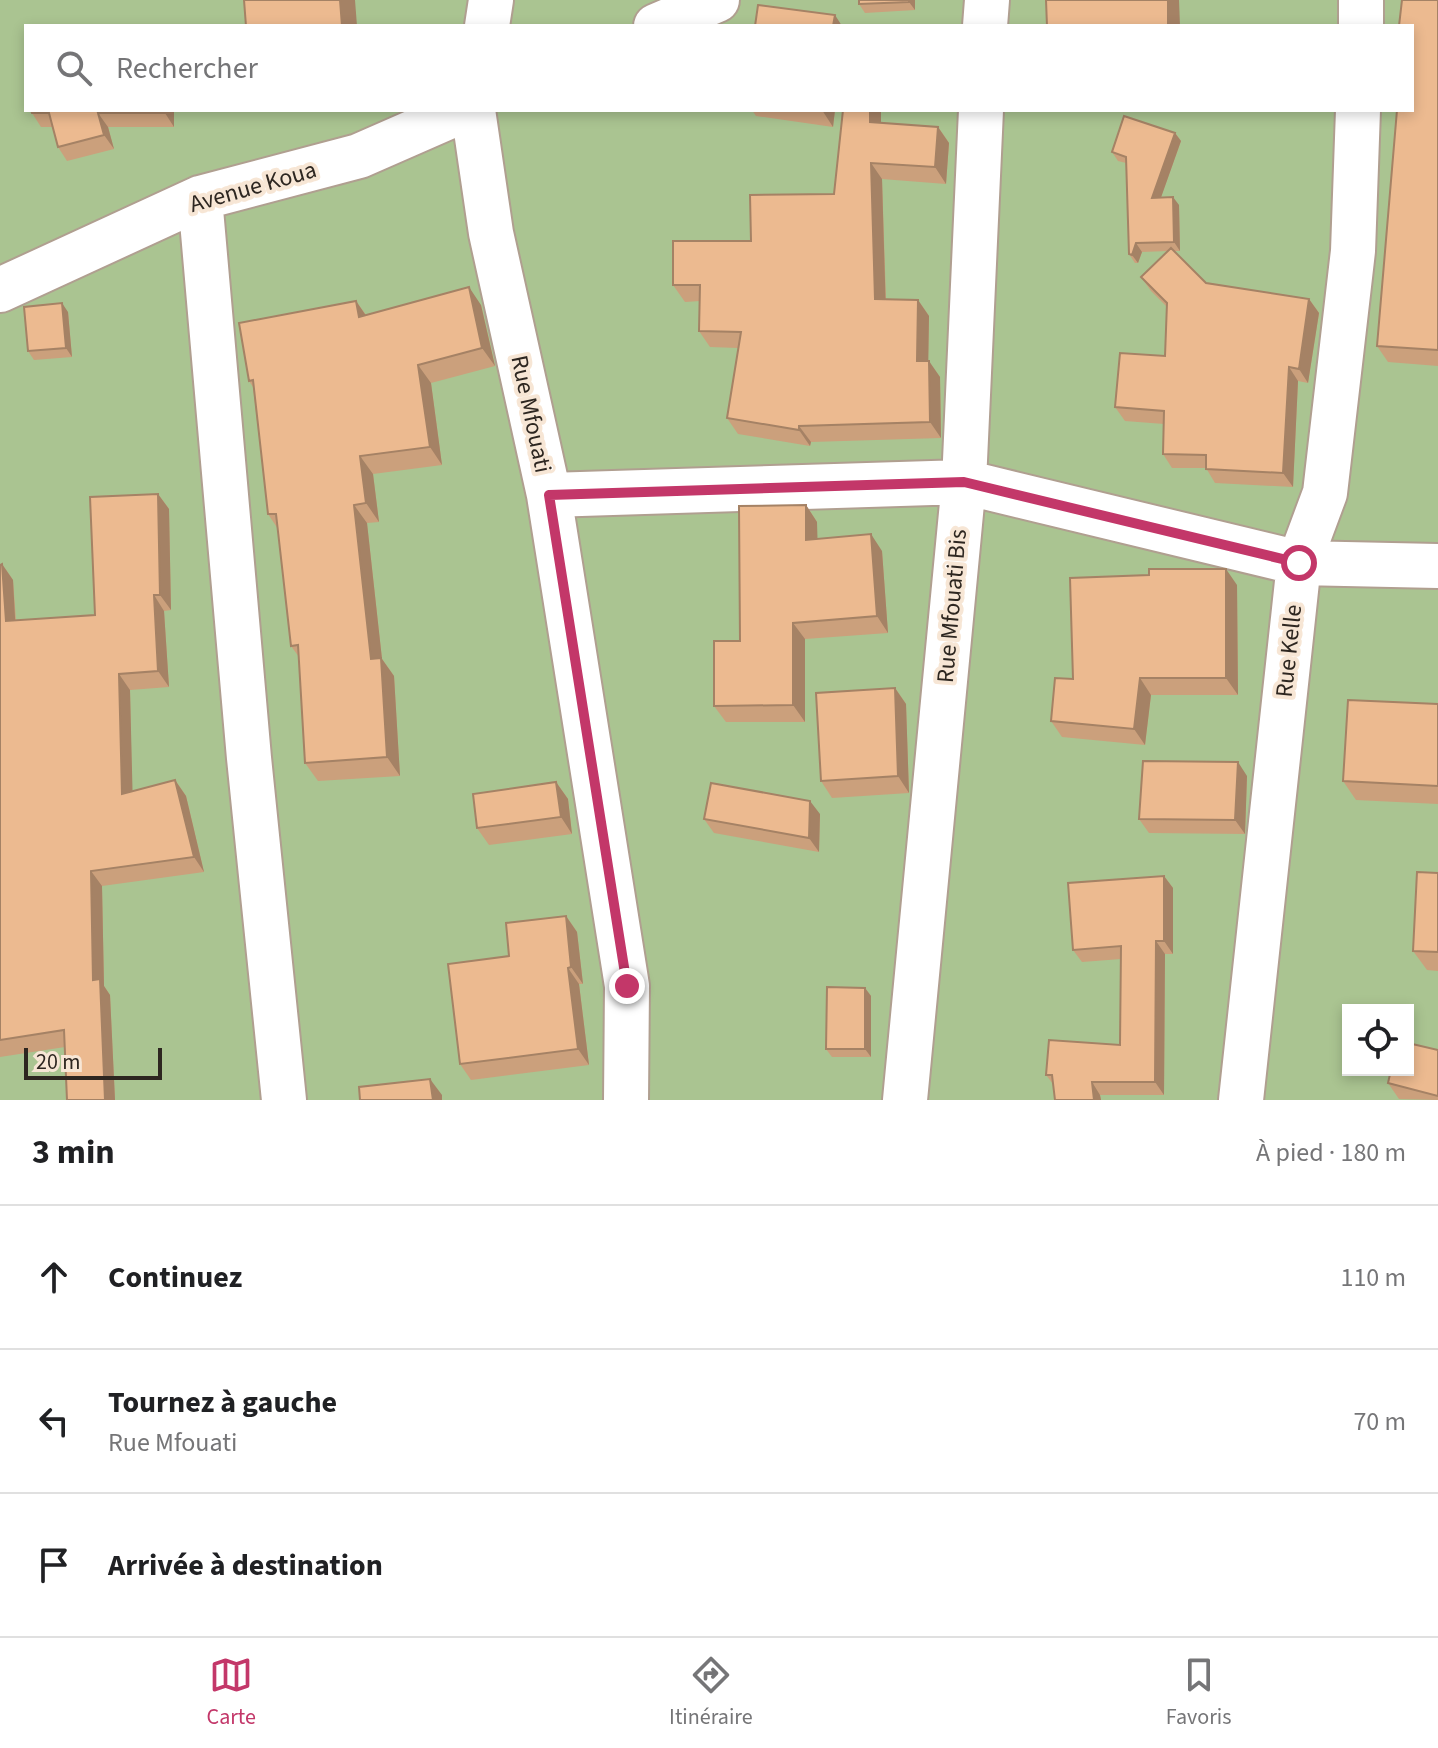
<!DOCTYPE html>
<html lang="fr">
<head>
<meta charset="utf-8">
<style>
	body { margin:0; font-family:"Source Sans 3",sans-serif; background:#f2f2f2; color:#202124 }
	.controls { position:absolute; right:24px; bottom:24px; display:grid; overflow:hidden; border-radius:0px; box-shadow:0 4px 12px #0003 }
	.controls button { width:72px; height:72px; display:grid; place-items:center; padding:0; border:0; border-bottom:2px solid #e0e0e0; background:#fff; color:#202124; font:40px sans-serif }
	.scale { position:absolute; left:24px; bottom:20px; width:138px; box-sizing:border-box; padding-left:8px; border:4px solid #2d2620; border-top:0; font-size:22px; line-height:28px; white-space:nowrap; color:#2d2620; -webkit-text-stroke:6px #f7e6d5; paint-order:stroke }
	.stop { position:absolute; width:24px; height:24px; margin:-18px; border:6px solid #c33769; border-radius:50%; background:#fff }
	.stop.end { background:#c33769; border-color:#fff; box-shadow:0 2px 8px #0008 }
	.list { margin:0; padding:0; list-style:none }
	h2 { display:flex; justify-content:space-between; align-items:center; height:104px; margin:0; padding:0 32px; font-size:34px }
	h2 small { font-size:26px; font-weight:400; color:#757577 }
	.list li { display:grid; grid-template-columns:52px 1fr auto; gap:24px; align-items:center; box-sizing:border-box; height:144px; padding:0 32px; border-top:2px solid #e0e0e0 }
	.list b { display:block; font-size:30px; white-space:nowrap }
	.list p { margin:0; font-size:26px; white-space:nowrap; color:#757577 }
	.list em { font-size:26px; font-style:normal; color:#757577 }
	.icon { flex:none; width:44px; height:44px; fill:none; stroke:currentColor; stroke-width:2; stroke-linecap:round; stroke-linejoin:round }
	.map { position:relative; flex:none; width:1438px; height:1100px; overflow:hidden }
	.search { position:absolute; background:#fff; box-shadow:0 4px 12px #0003; left:24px; right:24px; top:24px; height:88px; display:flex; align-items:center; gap:20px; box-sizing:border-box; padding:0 28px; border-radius:0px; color:#757577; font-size:30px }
	.sheet { height:536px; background:#fff }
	nav { display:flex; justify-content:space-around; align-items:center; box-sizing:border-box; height:112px; border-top:2px solid #e0e0e0; background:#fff; font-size:22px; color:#757577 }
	nav a { display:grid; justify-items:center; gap:4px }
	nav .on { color:#c33769 }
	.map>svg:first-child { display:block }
	.green { fill:#aac491; fill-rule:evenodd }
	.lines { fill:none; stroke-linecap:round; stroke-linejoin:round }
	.street-casing { stroke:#b09f90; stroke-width:48 }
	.street { stroke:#fff; stroke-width:44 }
	.wall { fill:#cba07c }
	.shaded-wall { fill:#a58265 }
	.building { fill:#ecba90; stroke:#a58265; stroke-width:2 }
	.route { stroke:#c33769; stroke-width:10 }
	.labels { text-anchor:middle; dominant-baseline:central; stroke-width:8; stroke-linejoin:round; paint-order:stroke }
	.street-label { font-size:24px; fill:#2d2620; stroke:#f7e6d5 }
</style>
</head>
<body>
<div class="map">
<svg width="1438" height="1100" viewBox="0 0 1438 1100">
	<rect width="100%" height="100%" fill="#f7e6d5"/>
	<!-- green -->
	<path class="green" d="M 0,0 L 1438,0 L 1438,1100 L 0,1100 ZM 26,26 L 1412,26 L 1412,110 L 26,110 ZM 1348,1010 L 1408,1010 L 1408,1070 L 1348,1070 Z"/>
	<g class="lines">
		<!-- street casing -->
		<g class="street-casing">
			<path id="street" d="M 487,26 L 491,0
				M 656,26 L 717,0
				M 985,26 L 987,0
				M 1361,26 L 1361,0
				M 473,110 L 491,233 L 549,495 L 627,986 L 626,1100
				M 200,198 L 249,758 L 284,1100
				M 0,290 L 200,198 L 359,156 L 464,110
				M 549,495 L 964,482 L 1299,563 L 1438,566
				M 905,1100 L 964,482 L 981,110
				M 1241,1100 L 1299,563 L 1325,493 L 1353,251 L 1358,110"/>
		</g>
		<!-- street -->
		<use href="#street" class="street"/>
	</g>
	<!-- wall -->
	<path class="wall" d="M 915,0 L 915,10 L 865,13 L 859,4 Z
		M 1438,0 L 1438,366 L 1388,362 L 1377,346 L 1397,110 Z
		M 174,110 L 174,127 L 108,127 L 114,149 L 67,161 L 58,147 L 52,127 L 41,127 L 32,113 Z
		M 752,110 L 835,110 L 833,127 L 756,116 Z
		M 843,110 L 881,110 L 881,123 L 938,127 L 949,143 L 946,184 L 882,179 L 886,299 L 918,300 L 929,316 L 928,361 L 940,377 L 941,438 L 811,442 L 810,446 L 738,434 L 727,418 L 738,348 L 710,347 L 699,331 L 700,301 L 685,302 L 673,285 L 834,194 Z
		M 1175,133 L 1181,141 L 1161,197 L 1179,205 L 1180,251 L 1174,251 L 1206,283 L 1309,299 L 1319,313 L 1308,383 L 1298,381 L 1293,487 L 1215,483 L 1206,468 L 1172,468 L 1163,454 L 1164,424 L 1125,421 L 1115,407 L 1165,356 L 1167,307 L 1151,291 L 1141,277 L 1168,251 L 1142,252 L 1138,263 L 1135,263 L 1129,254 L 1126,163 L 1118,161 L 1112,152 Z
		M 356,301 L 366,315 L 481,305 L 495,366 L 431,383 L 442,465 L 373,474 L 379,522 L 367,523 L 382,659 L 394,676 L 400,776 L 318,781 L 305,763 L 299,657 L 291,646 L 278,529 L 268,514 L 253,387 L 249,381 Z
		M 68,312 L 72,357 L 34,360 L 28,351 Z
		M 158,494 L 169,509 L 171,610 L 164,611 L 169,687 L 130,690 L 132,792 L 175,780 L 186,796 L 204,872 L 102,886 L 104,986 L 110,995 L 115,1100 L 67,1100 L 65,1047 L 0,1057 L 0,565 L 2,564 L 13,580 L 16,620 L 95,615 Z
		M 806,505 L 817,522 L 817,539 L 882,551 L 888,633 L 805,639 L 805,722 L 726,722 L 714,706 L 740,641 Z
		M 1237,585 L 1238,695 L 1151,695 L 1145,745 L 1062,737 L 1051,721 L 1073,679 Z
		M 895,688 L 906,704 L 909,793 L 832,798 L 821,781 Z
		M 1438,704 L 1438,804 L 1356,800 L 1343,781 Z
		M 1247,776 L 1245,834 L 1149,833 L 1139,819 Z
		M 556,782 L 568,799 L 572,834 L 489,845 L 477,828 Z
		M 820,814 L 819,852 L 714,833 L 704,819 Z
		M 1438,873 L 1438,971 L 1427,970 L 1413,951 Z
		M 1164,876 L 1173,888 L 1173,954 L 1165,954 L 1164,1095 L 1100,1095 L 1101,1100 L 1055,1100 L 1053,1084 L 1046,1075 L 1120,1045 L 1121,959 L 1082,962 L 1073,950 Z
		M 566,916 L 577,932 L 583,984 L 579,984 L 589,1065 L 471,1080 L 460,1064 L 509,956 Z
		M 865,988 L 871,996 L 871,1057 L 832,1057 L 826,1049 Z
		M 1438,1050 L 1438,1100 L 1399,1099 L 1388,1083 Z"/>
	<!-- shaded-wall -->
	<path class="shaded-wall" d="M 340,0 L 355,0 L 357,26 L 342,26 Z
		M 909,0 L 915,0 L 915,10 L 909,2 Z
		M 1168,0 L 1179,0 L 1180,26 L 1168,26 Z
		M 835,15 L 842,26 L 833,26 Z
		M 165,110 L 174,110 L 174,127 L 165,113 Z
		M 822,110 L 835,110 L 833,127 Z
		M 870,110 L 881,110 L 881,138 L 870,122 Z
		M 98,113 L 108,127 L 114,149 L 104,135 Z
		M 938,127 L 949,143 L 946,184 L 935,167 Z
		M 1175,133 L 1181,141 L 1158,206 L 1152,198 Z
		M 871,163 L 882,179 L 886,315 L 875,299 Z
		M 1173,197 L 1179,205 L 1180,251 L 1174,242 Z
		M 1136,243 L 1142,252 L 1138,263 L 1132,255 Z
		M 469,287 L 481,305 L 495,366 L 482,348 Z
		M 1309,299 L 1319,313 L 1308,383 L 1299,369 Z
		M 918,300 L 929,316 L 928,377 L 917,361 Z
		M 356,301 L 369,320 L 359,317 Z
		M 62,303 L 68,312 L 72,357 L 66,348 Z
		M 929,361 L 940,377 L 941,438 L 930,422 Z
		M 418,365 L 431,383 L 442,465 L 430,447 Z
		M 1289,367 L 1298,381 L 1293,487 L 1283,473 Z
		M 799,426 L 811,442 L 810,446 L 799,430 Z
		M 360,456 L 373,474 L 379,522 L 366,503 Z
		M 158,494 L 169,509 L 171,610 L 160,595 Z
		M 354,505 L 367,523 L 382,659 L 394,676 L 400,776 L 387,757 L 371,659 Z
		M 806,505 L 817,522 L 818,556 L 806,540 Z
		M 871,534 L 882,551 L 888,633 L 877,616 Z
		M 2,564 L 13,580 L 16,636 L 6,621 Z
		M 1226,569 L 1237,585 L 1238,695 L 1226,678 Z
		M 154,595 L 164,611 L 169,687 L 158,671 Z
		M 793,623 L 805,639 L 805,722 L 793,705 Z
		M 119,674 L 130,690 L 133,810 L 122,794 Z
		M 1140,678 L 1151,695 L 1145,745 L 1134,729 Z
		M 895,688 L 906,704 L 909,793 L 898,776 Z
		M 1238,762 L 1247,776 L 1245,834 L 1235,820 Z
		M 175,780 L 186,796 L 204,872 L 194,857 Z
		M 556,782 L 568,799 L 572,834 L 561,817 Z
		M 810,801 L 820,814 L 819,852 L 809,838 Z
		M 91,871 L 102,886 L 104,986 L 110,995 L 115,1100 L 105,1100 L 93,980 Z
		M 1164,876 L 1173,888 L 1173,954 L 1164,941 Z
		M 566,916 L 577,932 L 583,984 L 571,967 Z
		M 1156,941 L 1165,954 L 1164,1095 L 1155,1082 Z
		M 568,968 L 579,984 L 589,1065 L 578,1049 Z
		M 865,988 L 871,996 L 871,1057 L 865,1049 Z
		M 430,1079 L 442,1095 L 442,1100 L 433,1100 Z
		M 1092,1082 L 1100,1095 L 1101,1100 L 1094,1100 Z"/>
	<!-- building -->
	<path class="building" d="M 244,0 L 340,0 L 342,26 L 246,26 Z
		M 859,0 L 909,0 L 909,2 L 859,4 Z
		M 1046,0 L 1168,0 L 1168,26 L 1047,26 Z
		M 1402,0 L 1438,0 L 1438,350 L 1377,346 L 1397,110 L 1412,110 L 1412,26 L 1399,26 Z
		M 758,5 L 835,15 L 833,26 L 755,26 Z
		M 31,110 L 165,110 L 165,113 L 98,113 L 104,135 L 58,147 L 49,113 L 32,113 Z
		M 843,110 L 870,110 L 870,122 L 938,127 L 935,167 L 871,163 L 875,299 L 918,300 L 917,361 L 929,361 L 930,422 L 799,426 L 799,430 L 727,418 L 741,332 L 699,331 L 700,285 L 673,285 L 673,241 L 751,241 L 750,195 L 834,194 Z
		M 1124,116 L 1175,133 L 1152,198 L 1173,197 L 1174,242 L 1136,243 L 1132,255 L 1129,254 L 1126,157 L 1112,152 Z
		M 1171,248 L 1206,283 L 1309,299 L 1299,369 L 1289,367 L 1283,473 L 1206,469 L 1206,455 L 1163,454 L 1164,411 L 1115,407 L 1120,353 L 1165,356 L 1167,303 L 1141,277 Z
		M 469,287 L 482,348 L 418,365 L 430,447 L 360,456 L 366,503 L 354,505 L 371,659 L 381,658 L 387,757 L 305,763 L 298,645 L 291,646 L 276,514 L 268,514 L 253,380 L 249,381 L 239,323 L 356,301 L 359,317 Z
		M 62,303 L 66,348 L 28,351 L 24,307 Z
		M 158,494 L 160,595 L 154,595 L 158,671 L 119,674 L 122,794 L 175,780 L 194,857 L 91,871 L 93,980 L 100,979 L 105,1100 L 67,1100 L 64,1030 L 0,1040 L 0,565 L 2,564 L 6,621 L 95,615 L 90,497 Z
		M 806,505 L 806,540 L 871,534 L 877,616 L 793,623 L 793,705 L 714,706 L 714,641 L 740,641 L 739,506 Z
		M 1149,569 L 1226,569 L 1226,678 L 1140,678 L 1134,729 L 1051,721 L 1055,678 L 1073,679 L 1070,578 L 1149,575 Z
		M 895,688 L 898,776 L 821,781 L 816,693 Z
		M 1348,700 L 1438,704 L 1438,786 L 1343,781 Z
		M 1143,761 L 1238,762 L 1235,820 L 1139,819 Z
		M 556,782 L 561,817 L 477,828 L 473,794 Z
		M 711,783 L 810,801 L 809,838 L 704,819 Z
		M 1417,872 L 1438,873 L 1438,952 L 1413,951 Z
		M 1164,876 L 1164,941 L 1156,941 L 1155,1082 L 1092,1082 L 1094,1100 L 1055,1100 L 1052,1075 L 1046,1075 L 1049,1040 L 1120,1045 L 1121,946 L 1073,950 L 1068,883 Z
		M 566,916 L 571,967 L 568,968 L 578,1049 L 460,1064 L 448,964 L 509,956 L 506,923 Z
		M 827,987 L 865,988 L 865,1049 L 826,1049 Z
		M 1408,1043 L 1438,1050 L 1438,1096 L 1388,1083 L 1391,1070 L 1408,1070 Z
		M 430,1079 L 433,1100 L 360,1100 L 359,1087 Z"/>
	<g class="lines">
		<!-- route -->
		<path class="route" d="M 627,986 L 549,495 L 964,482 L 1299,563"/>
	</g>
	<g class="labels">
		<!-- street labels -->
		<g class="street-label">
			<text transform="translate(253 187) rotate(-16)">Avenue Koua</text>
			<text transform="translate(531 414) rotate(78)">Rue Mfouati</text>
			<text transform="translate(952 606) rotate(-85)">Rue Mfouati Bis</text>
			<text transform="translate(1289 651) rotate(-84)">Rue Kelle</text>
		</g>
	</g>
</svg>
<div class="controls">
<button><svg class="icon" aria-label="locate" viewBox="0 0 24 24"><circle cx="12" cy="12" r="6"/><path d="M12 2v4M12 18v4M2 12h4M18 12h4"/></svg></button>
</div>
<div class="scale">20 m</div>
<div class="stop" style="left:1299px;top:563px"></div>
<div class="stop end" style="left:627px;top:986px"></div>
<div class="search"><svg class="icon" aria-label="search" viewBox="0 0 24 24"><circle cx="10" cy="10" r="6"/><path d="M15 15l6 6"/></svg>Rechercher</div>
</div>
<section class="sheet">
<h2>3 min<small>À pied · 180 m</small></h2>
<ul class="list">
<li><svg class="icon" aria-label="ahead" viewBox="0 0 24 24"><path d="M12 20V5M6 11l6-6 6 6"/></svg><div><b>Continuez</b></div><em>110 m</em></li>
<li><svg class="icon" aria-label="left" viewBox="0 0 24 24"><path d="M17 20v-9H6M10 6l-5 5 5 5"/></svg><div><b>Tournez à gauche</b><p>Rue Mfouati</p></div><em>70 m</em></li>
<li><svg class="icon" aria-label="arrive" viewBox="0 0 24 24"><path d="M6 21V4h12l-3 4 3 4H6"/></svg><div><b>Arrivée à destination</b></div></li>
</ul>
</section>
<nav>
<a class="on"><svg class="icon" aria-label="map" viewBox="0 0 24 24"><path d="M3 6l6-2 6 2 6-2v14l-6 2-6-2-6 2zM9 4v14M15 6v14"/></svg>Carte</a>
<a><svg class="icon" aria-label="directions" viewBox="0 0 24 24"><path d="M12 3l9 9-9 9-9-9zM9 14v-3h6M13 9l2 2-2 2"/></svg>Itinéraire</a>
<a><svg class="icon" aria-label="saved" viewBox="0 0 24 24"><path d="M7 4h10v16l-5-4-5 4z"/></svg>Favoris</a>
</nav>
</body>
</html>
